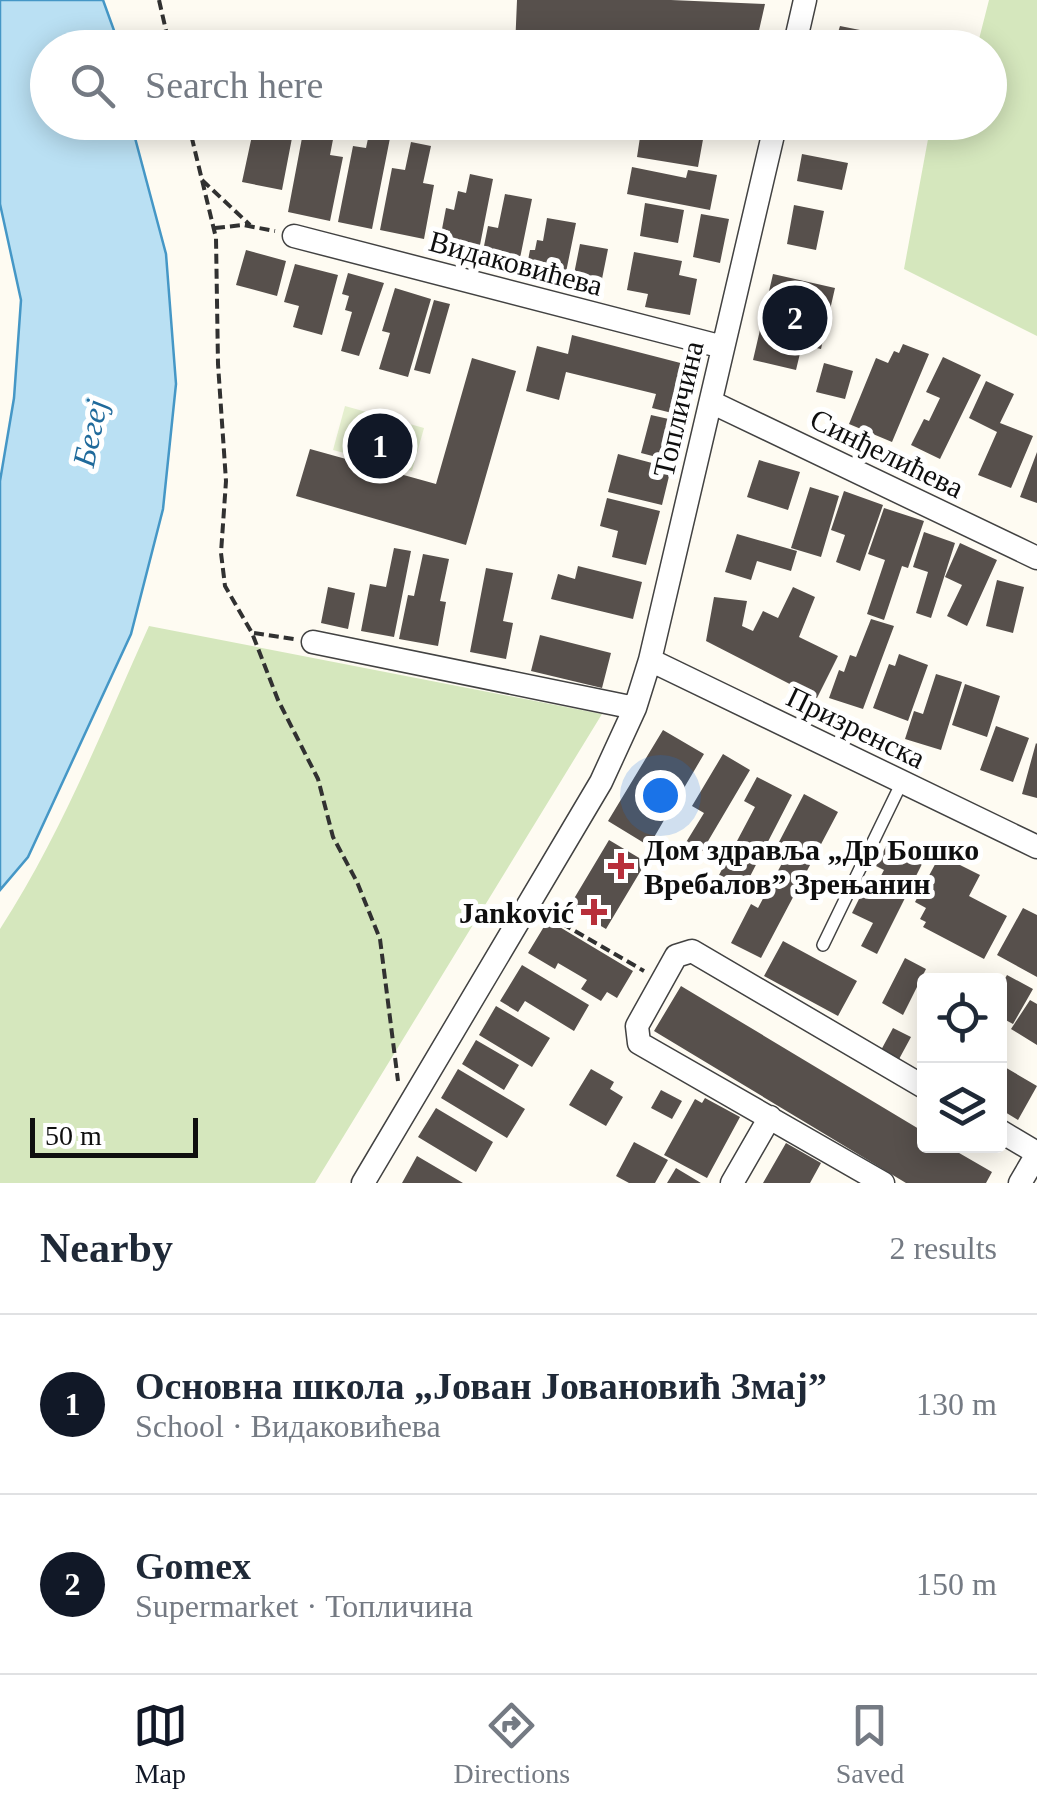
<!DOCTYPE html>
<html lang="en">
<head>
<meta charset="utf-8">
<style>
	body { margin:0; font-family:"Times New Roman",serif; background:#f6f6f7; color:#1f2937 }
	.controls { position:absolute; right:30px; bottom:30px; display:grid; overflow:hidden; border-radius:10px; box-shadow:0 5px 25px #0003 }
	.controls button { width:90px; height:90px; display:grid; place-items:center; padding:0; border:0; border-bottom:2px solid #e0e1e3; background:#fff; color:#1f2937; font:50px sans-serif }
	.scale { position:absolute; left:30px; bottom:25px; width:168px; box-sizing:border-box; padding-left:10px; border:5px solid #0f0f0f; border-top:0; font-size:28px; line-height:35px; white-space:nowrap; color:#0f0f0f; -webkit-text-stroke:8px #fff; paint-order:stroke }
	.you { position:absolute; left:660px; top:795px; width:35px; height:35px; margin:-25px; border:8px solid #fff; border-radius:50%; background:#1a73e8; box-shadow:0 0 0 15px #1a73e833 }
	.badge { display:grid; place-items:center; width:65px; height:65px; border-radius:50%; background:#111827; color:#fff; font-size:32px; font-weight:700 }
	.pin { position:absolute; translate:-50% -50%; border:5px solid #fff; box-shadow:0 2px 10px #0006 }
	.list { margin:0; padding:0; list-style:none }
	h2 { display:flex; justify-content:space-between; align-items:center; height:130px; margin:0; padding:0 40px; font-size:42px }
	h2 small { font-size:32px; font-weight:400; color:#747a83 }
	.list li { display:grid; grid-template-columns:65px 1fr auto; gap:30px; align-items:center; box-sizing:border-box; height:180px; padding:0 40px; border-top:2px solid #e0e1e3 }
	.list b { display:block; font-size:38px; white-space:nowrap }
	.list p { margin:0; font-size:32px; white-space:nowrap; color:#747a83 }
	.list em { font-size:32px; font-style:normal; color:#747a83 }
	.icon { flex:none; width:55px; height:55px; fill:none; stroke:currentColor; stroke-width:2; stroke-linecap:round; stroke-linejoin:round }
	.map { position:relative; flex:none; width:1037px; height:1183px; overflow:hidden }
	.search { position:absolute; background:#fff; box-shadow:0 5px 25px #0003; left:30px; right:30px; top:30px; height:110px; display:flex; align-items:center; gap:25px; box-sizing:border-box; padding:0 35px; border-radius:55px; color:#747a83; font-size:38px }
	.sheet { height:490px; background:#fff }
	nav { display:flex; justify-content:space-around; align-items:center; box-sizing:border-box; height:140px; border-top:2px solid #e0e1e3; background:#fff; font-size:28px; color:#747a83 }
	nav a { display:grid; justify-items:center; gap:5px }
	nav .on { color:#111827 }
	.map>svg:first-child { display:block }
	.green { fill:#d5e7bd }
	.pitch { fill:#e5efcf }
	.water { fill:#bae0f3; stroke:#4597c6; stroke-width:2.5 }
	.building { fill:#57504c }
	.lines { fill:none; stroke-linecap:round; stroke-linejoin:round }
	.lane-casing { stroke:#424242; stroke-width:14 }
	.street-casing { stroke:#424242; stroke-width:25 }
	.path { stroke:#313131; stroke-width:4; stroke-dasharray:10 5; stroke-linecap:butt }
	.lane { stroke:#fff; stroke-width:11 }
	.street { stroke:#fff; stroke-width:22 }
	.poi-dot { fill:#b82f3b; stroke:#fff; stroke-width:4 }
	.labels { text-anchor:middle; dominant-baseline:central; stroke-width:10; stroke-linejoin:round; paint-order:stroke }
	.street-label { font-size:30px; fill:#0f0f0f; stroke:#fff }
	.poi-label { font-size:30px; font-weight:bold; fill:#0f0f0f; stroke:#fff; text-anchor:start }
	.water-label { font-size:32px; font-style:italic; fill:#1f6a9b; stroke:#fff }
</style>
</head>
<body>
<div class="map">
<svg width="1037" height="1183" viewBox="0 0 1037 1183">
	<rect width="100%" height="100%" fill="#fefbf2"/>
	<!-- green -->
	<path class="green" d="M 989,0 L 1037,0 L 1037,336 L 904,269 L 931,123 L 990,122 L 990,48 L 977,47 Z
		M 149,626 L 602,714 L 315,1183 L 0,1183 L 0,929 C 61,835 103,728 149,626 Z"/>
	<!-- pitch -->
	<path class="pitch" d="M 345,406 L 424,428 L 412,471 L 333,450 Z"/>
	<!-- water -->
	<path class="water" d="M 0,0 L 103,0 L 120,47 L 48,48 L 48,122 L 131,123 L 166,254 L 176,384 L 163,509 L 131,634 L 28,857 L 0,890 L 0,481 L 14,398 L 21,300 L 0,204 Z"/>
	<!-- building -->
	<path class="building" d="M 517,0 L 671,0 L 765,4 L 755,48 L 515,48 Z
		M 840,26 L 865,31 L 862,44 L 870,48 L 833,48 Z
		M 305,122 L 336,124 L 330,155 L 343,157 L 330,221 L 288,212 Z
		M 642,124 L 704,134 L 698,167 L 637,157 Z
		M 370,129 L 391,133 L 372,229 L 338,222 L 353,146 L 366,148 Z
		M 253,131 L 292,138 L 282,190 L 242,182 Z
		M 411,142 L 431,146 L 423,183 L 434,185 L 424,239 L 380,230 L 392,168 L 405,170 Z
		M 802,154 L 848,163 L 842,190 L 797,181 Z
		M 632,167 L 686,178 L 688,170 L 717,175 L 710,210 L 627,194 Z
		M 470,174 L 493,179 L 479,250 L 448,243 L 450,231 L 442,229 L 446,208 L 454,210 L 458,191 L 466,193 Z
		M 505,194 L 532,199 L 517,273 L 480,266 L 488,226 L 498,228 Z
		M 645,203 L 684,210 L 678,243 L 640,236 Z
		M 794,205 L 824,211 L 816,250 L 787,244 Z
		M 701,214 L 729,219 L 720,263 L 693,257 Z
		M 547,218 L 576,223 L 564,282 L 525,275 L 530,250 L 535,250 L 537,240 L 543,241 Z
		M 580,244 L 608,249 L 600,289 L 572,284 Z
		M 246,250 L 286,261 L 277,296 L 236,285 Z
		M 634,252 L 682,261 L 679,275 L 697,279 L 690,315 L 645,307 L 648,294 L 627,290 Z
		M 295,264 L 338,275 L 322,335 L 293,327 L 299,306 L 284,302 Z
		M 348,273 L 384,283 L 359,356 L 341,351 L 352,312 L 345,310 L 349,296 L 342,294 Z
		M 773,274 L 835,288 L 821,349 L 802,345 L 796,370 L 753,360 Z
		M 395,288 L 431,299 L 408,377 L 379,369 L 390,333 L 382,331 Z
		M 434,300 L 450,304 L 430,374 L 414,370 Z
		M 572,335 L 696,367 L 684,416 L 652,408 L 656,394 L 566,372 L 559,400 L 526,391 L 537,346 L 568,354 Z
		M 903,344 L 929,354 L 892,442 L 849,424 L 876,358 L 888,363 L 894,351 L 899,353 Z
		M 943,357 L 981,375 L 940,459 L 911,445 L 924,419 L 929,421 L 940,398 L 926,392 Z
		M 472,358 L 516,371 L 466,545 L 296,496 L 310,449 L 436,484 Z
		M 824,363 L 853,371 L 845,399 L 816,392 Z
		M 986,381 L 1014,394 L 1000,423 L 1033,436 L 1011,488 L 978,475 L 997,432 L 969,418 Z
		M 651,415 L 682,422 L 672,461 L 641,453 Z
		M 1037,452 L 1037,503 L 1020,497 Z
		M 618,454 L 671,468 L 662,505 L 608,492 Z
		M 759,460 L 800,472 L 788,510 L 747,497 Z
		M 810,487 L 839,496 L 821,557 L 791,548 Z
		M 844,491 L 883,505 L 860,571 L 836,562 L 845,535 L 831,530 Z
		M 607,498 L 660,511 L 646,565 L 612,557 L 618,531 L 600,526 Z
		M 884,508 L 924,521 L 908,568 L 902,566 L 884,620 L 867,614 L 885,560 L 868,554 Z
		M 924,532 L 955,543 L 931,618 L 916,613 L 928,572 L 913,567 Z
		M 737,534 L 797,551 L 791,571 L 757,561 L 751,580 L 725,572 Z
		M 960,543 L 997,560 L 967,626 L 947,616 L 962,585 L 945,577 Z
		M 394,548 L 411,551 L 394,637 L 361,631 L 370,584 L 386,587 Z
		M 423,554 L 449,559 L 440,601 L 446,602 L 438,646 L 399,639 L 408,595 L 414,596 Z
		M 578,566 L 642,582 L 633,619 L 551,599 L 558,574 L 575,579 Z
		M 486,568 L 513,573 L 503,621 L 513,623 L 506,659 L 470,652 Z
		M 997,580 L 1024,587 L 1013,633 L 986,626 Z
		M 328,587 L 355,593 L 348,629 L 321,623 Z
		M 793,587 L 815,597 L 799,637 L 838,656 L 817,698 L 706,641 L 714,597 L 747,601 L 742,626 L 753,631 L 763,611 L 778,618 Z
		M 871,619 L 894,626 L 863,709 L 829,698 L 839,670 L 844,672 L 850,655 L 856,657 Z
		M 540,635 L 611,653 L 602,688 L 531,671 Z
		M 899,654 L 928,665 L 908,721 L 873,708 L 889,664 L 895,666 Z
		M 936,674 L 962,682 L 941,750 L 905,739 L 914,711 L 923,714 Z
		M 965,684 L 1000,696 L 987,737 L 952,725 Z
		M 996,726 L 1029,738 L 1013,782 L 980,770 Z
		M 663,730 L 704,754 L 684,788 L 676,782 L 659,810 L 667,815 L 649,846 L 608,821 Z
		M 1036,743 L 1037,744 L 1037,798 L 1022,794 Z
		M 723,754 L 750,770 L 701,853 L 685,844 L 704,813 L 692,806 Z
		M 757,777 L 792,795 L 744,888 L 719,875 L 755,807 L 744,801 Z
		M 804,794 L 838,812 L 761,958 L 731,943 L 751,904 L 758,908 L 787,854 L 782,852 L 786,845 L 779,842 Z
		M 609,840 L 646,862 L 606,929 L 569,907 Z
		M 886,846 L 922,864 L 877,954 L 861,946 L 873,923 L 852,913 L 863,891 L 871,895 L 884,870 L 876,866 Z
		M 940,855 L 980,875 L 969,896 L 1007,916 L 984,959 L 923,927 L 926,922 L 920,919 L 926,908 L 915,902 Z
		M 1023,908 L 1037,915 L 1037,977 L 997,955 Z
		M 548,920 L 633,971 L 617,998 L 607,992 L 601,1001 L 581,989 L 587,980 L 558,963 L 555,969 L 528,953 Z
		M 783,941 L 857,981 L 838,1016 L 764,976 Z
		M 905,958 L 926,969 L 903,1015 L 882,1003 Z
		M 522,965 L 589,1005 L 574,1031 L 525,1001 L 518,1012 L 500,1001 Z
		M 1007,975 L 1033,989 L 1013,1024 L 1000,1017 L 1000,988 Z
		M 681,986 L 924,1132 L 924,1146 L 947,1146 L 992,1172 L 986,1183 L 906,1183 L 654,1031 Z
		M 1030,1000 L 1037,1004 L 1037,1045 L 1011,1029 Z
		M 496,1006 L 550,1038 L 532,1067 L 479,1035 Z
		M 893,1028 L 911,1037 L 898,1061 L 880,1052 Z
		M 476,1040 L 519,1065 L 504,1090 L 462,1064 Z
		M 1003,1066 L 1037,1086 L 1018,1120 L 1000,1109 L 1000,1072 Z
		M 458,1069 L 525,1109 L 507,1138 L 441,1098 Z
		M 591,1069 L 614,1082 L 610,1089 L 623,1097 L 606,1126 L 569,1105 Z
		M 661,1090 L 682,1101 L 672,1119 L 651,1108 Z
		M 705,1098 L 740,1117 L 707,1178 L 664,1155 L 695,1099 L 702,1103 Z
		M 436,1108 L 493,1142 L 476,1172 L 418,1137 Z
		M 634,1142 L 668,1160 L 655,1183 L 629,1183 L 616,1176 Z
		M 786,1143 L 821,1163 L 810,1183 L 763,1183 Z
		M 417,1156 L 463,1183 L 402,1183 Z
		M 676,1168 L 701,1183 L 667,1183 Z"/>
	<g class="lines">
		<!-- lane casing -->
		<g class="lane-casing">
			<path id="lane" d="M 823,945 L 902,782"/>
		</g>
		<!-- street casing -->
		<g class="street-casing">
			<path id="street" d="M 794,48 L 805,0
				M 294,236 L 723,347
				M 711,402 L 1037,558
				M 313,642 L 635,708
				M 650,660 L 1037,847
				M 1000,1131 L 1037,1153
				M 363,1183 L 601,782 L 635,708 L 650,660 L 776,122
				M 732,1183 L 770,1117
				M 883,1183 L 639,1043 L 637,1026 L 676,956 L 692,951 L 924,1087
				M 1020,1183 L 1037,1154"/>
		</g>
		<!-- path -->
		<path class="path" d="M 159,0 L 170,48
			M 188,122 L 216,238 L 218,364 L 226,481 L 221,553 L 225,586 L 252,633 L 278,700 L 318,779 L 333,837 L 357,882 L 380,939 L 398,1081
			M 202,180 L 250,225
			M 215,228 L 243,225 L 275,231
			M 254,633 L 294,639
			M 549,916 L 644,971"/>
		<!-- lane -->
		<use href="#lane" class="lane"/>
		<!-- street -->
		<use href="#street" class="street"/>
	</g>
	<!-- markers -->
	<g class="poi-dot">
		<path d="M616 851h10v10h10v10h-10v10h-10v-10h-10v-10h10z"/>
		<path d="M589 897h10v10h10v10h-10v10h-10v-10h-10v-10h10z"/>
	</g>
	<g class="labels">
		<!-- street labels -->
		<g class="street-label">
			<text transform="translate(516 263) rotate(15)">Видаковићева</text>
			<text transform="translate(678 409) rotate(-77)">Топличина</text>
			<text transform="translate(887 453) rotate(26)">Синђелићева</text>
			<text transform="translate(856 727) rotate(26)">Призренска</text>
		</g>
		<!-- poi labels -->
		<g class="poi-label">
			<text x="644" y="849">Дом здравља „Др Бошко<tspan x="644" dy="34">Вребалов” Зрењанин</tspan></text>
			<text x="574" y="912" text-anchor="end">Janković</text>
		</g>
		<!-- water labels -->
		<g class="water-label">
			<text transform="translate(90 433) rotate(-78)">Бегеј</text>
		</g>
	</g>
</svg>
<div class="controls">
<button><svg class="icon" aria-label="locate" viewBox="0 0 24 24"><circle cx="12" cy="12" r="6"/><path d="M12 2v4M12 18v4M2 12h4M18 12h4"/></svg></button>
<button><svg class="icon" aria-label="layers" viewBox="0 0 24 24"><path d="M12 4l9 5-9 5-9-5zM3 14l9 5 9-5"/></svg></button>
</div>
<div class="scale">50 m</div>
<div class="you"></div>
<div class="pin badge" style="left:380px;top:446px">1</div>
<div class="pin badge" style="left:795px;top:318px">2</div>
<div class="search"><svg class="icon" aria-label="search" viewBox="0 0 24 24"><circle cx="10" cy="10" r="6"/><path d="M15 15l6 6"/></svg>Search here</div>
</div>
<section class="sheet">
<h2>Nearby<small>2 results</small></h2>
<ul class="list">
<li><span class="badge">1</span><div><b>Основна школа „Јован Јовановић Змај”</b><p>School · Видаковићева</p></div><em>130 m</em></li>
<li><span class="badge">2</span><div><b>Gomex</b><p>Supermarket · Топличина</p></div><em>150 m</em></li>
</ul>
</section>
<nav>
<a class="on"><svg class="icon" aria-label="map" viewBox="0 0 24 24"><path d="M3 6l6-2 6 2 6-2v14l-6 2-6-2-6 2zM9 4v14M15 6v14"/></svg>Map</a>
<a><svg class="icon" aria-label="directions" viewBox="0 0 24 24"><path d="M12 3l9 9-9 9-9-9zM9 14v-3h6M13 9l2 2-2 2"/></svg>Directions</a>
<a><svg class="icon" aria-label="saved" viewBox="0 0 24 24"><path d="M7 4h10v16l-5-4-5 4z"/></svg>Saved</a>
</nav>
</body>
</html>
